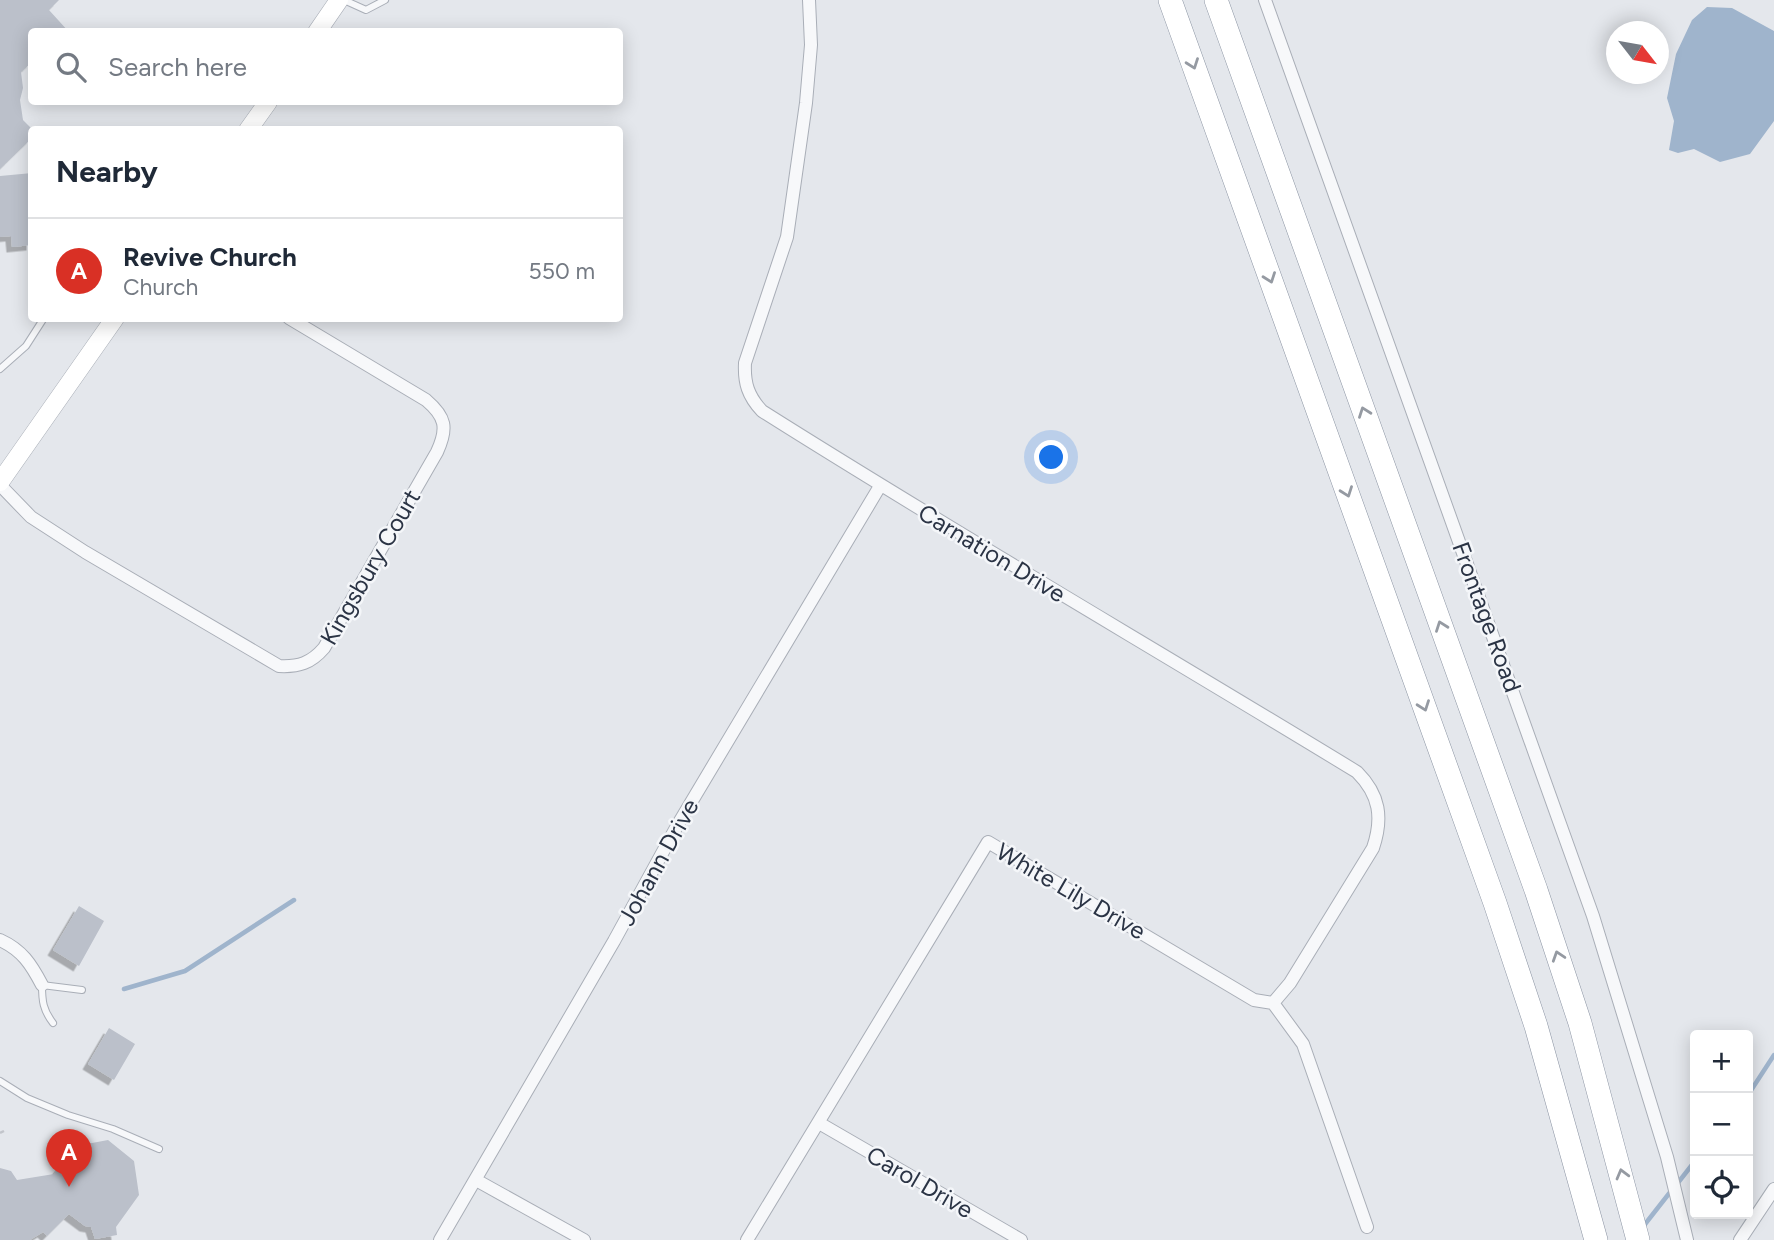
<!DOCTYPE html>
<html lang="en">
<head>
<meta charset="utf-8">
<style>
	body { margin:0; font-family:Figtree,sans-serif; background:#f6f6f7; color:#1f2937 }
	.controls { position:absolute; right:21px; bottom:21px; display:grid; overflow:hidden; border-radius:7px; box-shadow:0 4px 18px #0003 }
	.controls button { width:63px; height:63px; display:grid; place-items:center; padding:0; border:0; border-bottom:2px solid #e0e1e3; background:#fff; color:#1f2937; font:35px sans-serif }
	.compass { position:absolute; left:1606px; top:21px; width:63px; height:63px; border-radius:50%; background:#fff; box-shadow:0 4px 18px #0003; rotate:121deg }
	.you { position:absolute; left:1052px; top:458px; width:24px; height:24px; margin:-18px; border:5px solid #fff; border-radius:50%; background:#1a73e8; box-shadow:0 0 0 10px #1a73e833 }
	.badge { display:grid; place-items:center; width:46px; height:46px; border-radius:50%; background:#d93025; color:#fff; font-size:23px; font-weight:700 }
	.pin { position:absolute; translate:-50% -58px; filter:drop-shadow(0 2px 4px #0008) }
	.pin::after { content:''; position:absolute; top:37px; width:24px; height:21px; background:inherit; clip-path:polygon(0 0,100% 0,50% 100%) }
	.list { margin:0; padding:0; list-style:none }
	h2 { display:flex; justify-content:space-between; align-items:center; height:91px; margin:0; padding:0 28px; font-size:30px }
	h2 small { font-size:23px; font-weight:400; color:#747a83 }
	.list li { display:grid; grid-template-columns:46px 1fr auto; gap:21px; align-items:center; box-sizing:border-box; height:105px; padding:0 28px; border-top:2px solid #e0e1e3 }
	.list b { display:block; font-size:26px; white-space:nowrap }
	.list p { margin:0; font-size:23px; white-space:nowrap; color:#747a83 }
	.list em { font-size:23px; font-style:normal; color:#747a83 }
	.icon { flex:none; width:38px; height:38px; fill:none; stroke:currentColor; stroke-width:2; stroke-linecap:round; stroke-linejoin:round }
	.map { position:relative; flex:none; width:1774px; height:1240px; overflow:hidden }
	.search { position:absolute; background:#fff; box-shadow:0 4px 18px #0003; left:28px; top:28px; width:595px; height:77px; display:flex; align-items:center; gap:18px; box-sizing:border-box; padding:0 24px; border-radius:7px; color:#747a83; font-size:26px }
	.panel { position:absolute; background:#fff; box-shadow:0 4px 18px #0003; left:28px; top:126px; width:595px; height:196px; border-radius:7px }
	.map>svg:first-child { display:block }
	.water { fill:#9fb4cc }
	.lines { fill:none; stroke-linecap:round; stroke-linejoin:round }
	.stream { stroke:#9fb4cc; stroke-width:4.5 }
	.building { fill:#bbc0ca; filter:url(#shadow) }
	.lane-casing { stroke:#a9aeb7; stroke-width:8 }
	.street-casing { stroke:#a9aeb7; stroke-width:14 }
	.secondary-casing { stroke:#a9aeb7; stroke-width:19 }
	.highway-casing { stroke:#8b94a3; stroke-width:24 }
	.path { stroke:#c2c5cb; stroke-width:2.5; stroke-dasharray:5 5; stroke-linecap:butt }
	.lane { stroke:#f7f8fa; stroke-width:6 }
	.street { stroke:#f7f8fa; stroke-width:12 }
	.secondary { stroke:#fff; stroke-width:18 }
	.highway { stroke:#fff; stroke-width:23 }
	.oneway { stroke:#959aa2 }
	.labels { text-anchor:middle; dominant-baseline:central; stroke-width:5; stroke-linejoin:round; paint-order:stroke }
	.street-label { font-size:24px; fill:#2b3445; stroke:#f4f6f9 }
</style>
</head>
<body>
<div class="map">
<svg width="1774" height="1240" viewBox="0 0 1774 1240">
	<defs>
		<filter id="shadow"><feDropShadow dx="-5.5" dy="5.5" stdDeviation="0" flood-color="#0004"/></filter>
	</defs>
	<rect width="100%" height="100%" fill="#e4e7ec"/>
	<!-- water -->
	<path class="water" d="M 1707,7 L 1732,8 L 1774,31 L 1774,121 L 1750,154 L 1720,162 L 1694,149 L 1678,153 L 1669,150 L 1674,121 L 1667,98 L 1676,54 L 1692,20 Z"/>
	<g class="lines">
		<!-- stream -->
		<path class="stream" d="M 124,989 L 185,971 L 294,900
			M 1748,1095 L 1774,1055
			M 1677,1184 L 1695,1161
			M 1642,1228 L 1671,1191"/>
	</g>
	<!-- building -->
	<path class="building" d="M 0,0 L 59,0 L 49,10 L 69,32 L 32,32 L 32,62 L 21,72 L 23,88 L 20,100 L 23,120 L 32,129 L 32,138 L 0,169 Z
		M 32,173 L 32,245 L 12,247 L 11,236 L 0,237 L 0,176 Z
		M 79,906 L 104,921 L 79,966 L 53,950 Z
		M 109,1028 L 135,1044 L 114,1080 L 88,1064 Z
		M 108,1140 L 134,1161 L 139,1195 L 116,1227 L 117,1235 L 95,1239 L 91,1227 L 85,1226 L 69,1214 L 47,1236 L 43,1232 L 30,1240 L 0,1240 L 0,1168 L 11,1171 L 17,1180 L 54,1174 L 76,1146 Z"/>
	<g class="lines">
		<!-- lane casing -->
		<g class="lane-casing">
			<path id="lane" d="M 344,0 L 366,10 L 385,0
				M 0,369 L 26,346 L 44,318
				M 53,1023 C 43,1010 42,1001 42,985 L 82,990
				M 0,1081 L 27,1098 L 68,1115 L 113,1129 L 159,1149"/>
		</g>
		<!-- street casing -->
		<g class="street-casing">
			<path id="street" d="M 809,0 L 811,45 L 806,103 L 787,237 L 745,363 C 744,383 748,396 762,411 C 958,535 1159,651 1357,772 C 1380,795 1383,818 1373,848 L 1290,983 L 1273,1003
				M 1265,0 L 1593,916 L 1667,1157 L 1687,1240
				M 0,485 L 31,517 L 85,552 L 279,666 C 299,667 311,663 324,648 L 437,452 C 448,428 446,417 426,400 L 289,318
				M 0,940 C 22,950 31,964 42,985
				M 819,1123 L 1021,1240
				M 476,1180 L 584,1240
				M 440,1240 L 614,941 L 677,826 L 880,486
				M 747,1240 L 988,842 L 1254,1000 L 1273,1003 L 1303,1044 L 1367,1227
				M 1740,1240 L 1774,1189"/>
		</g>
		<!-- secondary casing -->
		<g class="secondary-casing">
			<path id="secondary" d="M 317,32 L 339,0
				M 248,130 L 268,102
				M 0,482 L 115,318"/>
		</g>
		<!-- highway casing -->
		<g class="highway-casing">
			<path id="highway" d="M 1170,0 L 1495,903 L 1536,1026 L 1596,1240
				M 1216,0 L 1536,890 L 1580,1023 L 1638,1240"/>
		</g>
		<!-- path -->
		<path class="path" d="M 0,1133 L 4,1131"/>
		<!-- lane -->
		<use href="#lane" class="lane"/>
		<!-- street -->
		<use href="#street" class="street"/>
		<!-- secondary -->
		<use href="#secondary" class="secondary"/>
		<!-- highway -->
		<use href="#highway" class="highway"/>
	</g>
	<!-- one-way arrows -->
	<defs><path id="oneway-chevron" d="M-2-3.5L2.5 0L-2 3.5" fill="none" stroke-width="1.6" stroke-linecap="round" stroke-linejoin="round" transform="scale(1.75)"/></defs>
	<g class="oneway">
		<use href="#oneway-chevron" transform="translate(1193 64) rotate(70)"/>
		<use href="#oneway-chevron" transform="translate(1270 278) rotate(70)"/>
		<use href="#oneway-chevron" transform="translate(1364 412) rotate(-110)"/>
		<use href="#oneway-chevron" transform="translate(1347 492) rotate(70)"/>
		<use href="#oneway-chevron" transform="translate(1441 626) rotate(-110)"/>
		<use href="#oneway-chevron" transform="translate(1424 706) rotate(70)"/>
		<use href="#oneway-chevron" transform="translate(1558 956) rotate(-108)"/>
		<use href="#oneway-chevron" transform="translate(1622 1174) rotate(-105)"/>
	</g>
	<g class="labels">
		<!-- street labels -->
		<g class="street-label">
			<text transform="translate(992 553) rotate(31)">Carnation Drive</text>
			<text transform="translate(370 567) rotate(-60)">Kingsbury Court</text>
			<text transform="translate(1487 617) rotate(70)">Frontage Road</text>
			<text transform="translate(658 862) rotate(-61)">Johann Drive</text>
			<text transform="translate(1071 891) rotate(30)">White Lily Drive</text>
			<text transform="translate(920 1182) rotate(30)">Carol Drive</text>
		</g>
	</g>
</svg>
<div class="controls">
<button>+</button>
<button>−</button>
<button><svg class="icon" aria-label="locate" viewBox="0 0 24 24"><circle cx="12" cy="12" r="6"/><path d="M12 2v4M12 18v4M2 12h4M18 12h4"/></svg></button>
</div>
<svg class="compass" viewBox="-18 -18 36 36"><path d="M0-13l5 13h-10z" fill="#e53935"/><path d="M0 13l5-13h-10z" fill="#747a83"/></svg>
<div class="you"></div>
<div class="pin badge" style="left:69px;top:1187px">A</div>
<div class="search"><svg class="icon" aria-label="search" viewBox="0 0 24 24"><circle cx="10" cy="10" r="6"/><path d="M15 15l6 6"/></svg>Search here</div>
<section class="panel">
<h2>Nearby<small></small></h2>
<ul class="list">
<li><span class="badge">A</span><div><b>Revive Church</b><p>Church</p></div><em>550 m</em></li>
</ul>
</section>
</div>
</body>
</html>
